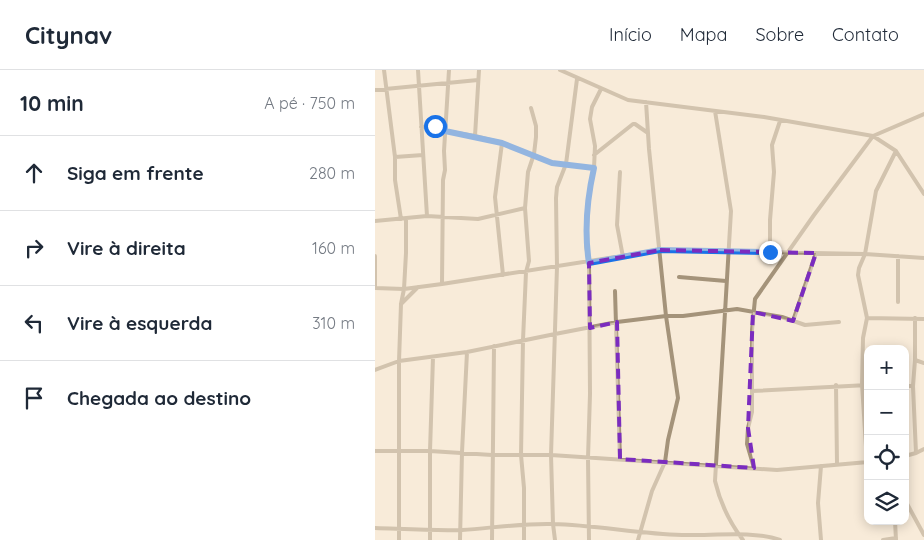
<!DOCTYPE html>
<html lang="pt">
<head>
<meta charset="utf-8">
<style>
	body { margin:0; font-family:Quicksand,sans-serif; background:#f6f6f7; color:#1f2937 }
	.controls { position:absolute; right:15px; bottom:15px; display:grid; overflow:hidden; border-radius:10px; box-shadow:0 2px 12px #0003 }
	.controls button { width:45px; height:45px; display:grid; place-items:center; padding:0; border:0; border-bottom:1px solid #e0e1e3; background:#fff; color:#1f2937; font:25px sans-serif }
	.stop { position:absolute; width:15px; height:15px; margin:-11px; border:4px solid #1a73e8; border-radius:50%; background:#fff }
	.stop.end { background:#1a73e8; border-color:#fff; box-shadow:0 1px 5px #0008 }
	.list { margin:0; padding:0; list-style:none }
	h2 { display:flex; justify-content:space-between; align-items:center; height:65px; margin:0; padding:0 20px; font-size:21px }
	h2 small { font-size:16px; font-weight:400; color:#747a83 }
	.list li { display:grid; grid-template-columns:32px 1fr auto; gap:15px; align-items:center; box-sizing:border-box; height:75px; padding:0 20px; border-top:1px solid #e0e1e3 }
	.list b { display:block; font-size:19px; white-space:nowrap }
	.list em { font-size:16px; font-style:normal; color:#747a83 }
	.icon { flex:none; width:28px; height:28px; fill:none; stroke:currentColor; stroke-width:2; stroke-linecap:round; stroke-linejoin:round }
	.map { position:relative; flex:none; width:549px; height:470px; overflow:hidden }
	header { display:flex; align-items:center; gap:30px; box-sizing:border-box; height:70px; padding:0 25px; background:#fff; border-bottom:1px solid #e0e1e3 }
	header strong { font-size:24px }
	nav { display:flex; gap:28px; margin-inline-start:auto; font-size:18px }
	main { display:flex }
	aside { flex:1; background:#fff }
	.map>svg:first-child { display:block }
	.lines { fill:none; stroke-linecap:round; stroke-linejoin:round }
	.minor { stroke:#a4937a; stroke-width:4 }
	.route { stroke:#1a73e8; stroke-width:6 }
	.marked { fill:none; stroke:#7b2cbf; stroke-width:4; stroke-dasharray:10 6; stroke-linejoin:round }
</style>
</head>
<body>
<header>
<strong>Citynav</strong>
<nav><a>Início</a><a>Mapa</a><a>Sobre</a><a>Contato</a></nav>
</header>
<main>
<aside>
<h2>10 min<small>A pé · 750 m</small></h2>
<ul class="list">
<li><svg class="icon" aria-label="ahead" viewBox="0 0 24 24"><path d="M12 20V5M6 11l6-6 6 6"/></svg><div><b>Siga em frente</b></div><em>280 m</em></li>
<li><svg class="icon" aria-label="right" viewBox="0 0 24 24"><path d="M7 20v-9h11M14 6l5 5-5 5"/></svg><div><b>Vire à direita</b></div><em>160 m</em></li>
<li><svg class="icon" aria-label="left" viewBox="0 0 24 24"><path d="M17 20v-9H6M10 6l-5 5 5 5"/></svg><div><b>Vire à esquerda</b></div><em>310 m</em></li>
<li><svg class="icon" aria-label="arrive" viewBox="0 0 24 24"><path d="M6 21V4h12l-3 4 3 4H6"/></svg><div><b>Chegada ao destino</b></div></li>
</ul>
</aside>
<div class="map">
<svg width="549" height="470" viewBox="0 0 549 470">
	<rect width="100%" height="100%" fill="#f8ebd9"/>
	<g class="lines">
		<!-- minor -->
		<path class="minor" d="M 9,0 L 20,87 L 20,110 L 26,149
			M 43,0 L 52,146
			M 185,0 L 253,30 L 389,47 L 498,66 L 521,81 L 549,124
			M 0,20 L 103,10
			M 340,41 L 356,141 L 340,411 C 345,432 355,453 368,470
			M 46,57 L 70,56
			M 70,61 L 100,66 L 104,0
			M 100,66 L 127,73 L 177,93 L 219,98
			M 127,73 L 120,127 L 128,205
			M 219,85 L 258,54 L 260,54 L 273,63
			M 20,87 L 48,85
			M 245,102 L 242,155 L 248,187
			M 0,151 L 52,146 L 103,149 L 150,138
			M 395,182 L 395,150 L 399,102 L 397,75 L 405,51
			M 0,186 L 0,218 L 29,219 L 67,214 L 285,180 L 490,184 L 549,188
			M 304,207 L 351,211
			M 67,214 L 68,110 L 70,100 L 69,81 L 74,0
			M 240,221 L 245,389
			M 523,232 L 523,186
			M 26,234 L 43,217
			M 492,248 L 549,249
			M 540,248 L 540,290 L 538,316 L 541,383
			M 418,251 L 441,183
			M 540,290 L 549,293
			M 0,300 L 24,291 L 92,282 L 180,264 L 242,252 L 291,246 L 308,246 L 362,239 L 407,247 L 430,255 L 464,252
			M 461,315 L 462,394
			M 530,316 L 538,316
			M 377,321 L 493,315
			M 0,381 L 55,381 L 117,385 L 176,385 L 402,400 L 493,392
			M 530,386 L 541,383 L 549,379
			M 492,392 L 487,314 L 488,268 L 492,248 L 483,205 L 484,198 L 490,184 L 501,121 L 521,81
			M 446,396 L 443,433 L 446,470
			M 379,398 L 372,374 L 373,358 L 377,342 L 377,260 L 380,229 L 439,145 L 498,66 L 549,44
			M 530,430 L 549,465
			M 520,451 L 521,470
			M 0,458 C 29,459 59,461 87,460 C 117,458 148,453 178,454 C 221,455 264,464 307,465 C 336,466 377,460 405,470
			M 24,470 L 24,291 L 26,234 L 29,219 L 31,183 L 31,149
			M 55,470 L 55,381 L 58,287
			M 85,470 L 87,382 L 92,282
			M 117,470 L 119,276
			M 149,470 L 149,418 L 146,385 L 148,270 L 151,202 L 154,191 L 150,138 L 153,102 L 159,84 L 161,67 L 161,56 L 156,38
			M 180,470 L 178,454 L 176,385 L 182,197 L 181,128 L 182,117 L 191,94 L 202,9
			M 214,470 L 213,388 L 215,324 L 214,193 L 211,176 L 213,133 L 219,98 L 220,76 L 215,49 L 217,37 L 226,19
			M 263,470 L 277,421 L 290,392 L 293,370 L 303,328 L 291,246 L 274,79 L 271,32
			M 508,470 L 521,468"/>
	</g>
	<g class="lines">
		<!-- route -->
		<path class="route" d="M 60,56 L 70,56 L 70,61 L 127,73 L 177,93 L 219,98 C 212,129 209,161 214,193 L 285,180 L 395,182"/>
	</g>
	<!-- marked area -->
	<path d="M0 0H549V470H0ZM 285,180 L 441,183 L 418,251 L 378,242 L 373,358 L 379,398 L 245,389 L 242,252 L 215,258 L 214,193 Z" fill="#f8ebd9" fill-opacity=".55" fill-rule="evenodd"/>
	<path class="marked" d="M 285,180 L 441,183 L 418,251 L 378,242 L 373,358 L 379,398 L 245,389 L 242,252 L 215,258 L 214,193 Z"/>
</svg>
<div class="controls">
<button>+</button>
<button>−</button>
<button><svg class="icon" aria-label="locate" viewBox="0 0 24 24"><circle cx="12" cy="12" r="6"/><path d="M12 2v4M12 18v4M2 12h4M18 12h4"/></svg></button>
<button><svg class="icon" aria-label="layers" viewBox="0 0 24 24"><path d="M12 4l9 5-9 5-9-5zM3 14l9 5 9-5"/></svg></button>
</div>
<div class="stop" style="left:60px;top:56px"></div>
<div class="stop end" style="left:395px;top:182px"></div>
</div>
</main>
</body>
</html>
